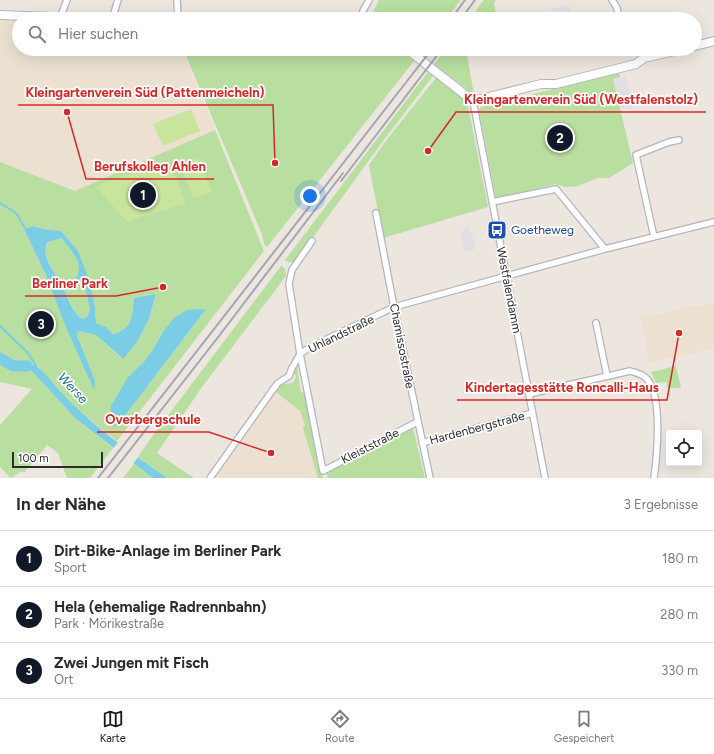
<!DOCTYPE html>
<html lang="de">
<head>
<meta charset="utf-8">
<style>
	body { margin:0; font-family:Figtree,sans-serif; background:#f7f7f7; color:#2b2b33 }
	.controls { position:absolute; right:12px; bottom:12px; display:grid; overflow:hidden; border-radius:4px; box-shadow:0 4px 16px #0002 }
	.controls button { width:36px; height:36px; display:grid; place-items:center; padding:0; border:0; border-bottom:1px solid #e1e1e2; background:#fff; color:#2b2b33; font:20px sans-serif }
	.scale { position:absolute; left:12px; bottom:10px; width:91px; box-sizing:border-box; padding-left:4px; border:2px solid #2b2b2b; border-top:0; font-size:11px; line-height:14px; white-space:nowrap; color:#2b2b2b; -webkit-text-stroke:3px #fff; paint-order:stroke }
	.you { position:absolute; left:310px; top:196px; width:14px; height:14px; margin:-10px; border:3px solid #fff; border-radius:50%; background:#1a73e8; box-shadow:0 0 0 6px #1a73e833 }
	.badge { display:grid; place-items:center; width:26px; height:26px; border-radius:50%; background:#111827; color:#fff; font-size:13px; font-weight:700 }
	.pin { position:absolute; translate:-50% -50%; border:2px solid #fff; box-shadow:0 1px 4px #0006 }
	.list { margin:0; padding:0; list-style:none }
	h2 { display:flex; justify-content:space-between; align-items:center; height:52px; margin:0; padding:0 16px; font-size:17px }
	h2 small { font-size:13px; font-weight:400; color:#7c7c81 }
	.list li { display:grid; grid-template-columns:26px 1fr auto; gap:12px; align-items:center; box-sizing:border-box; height:56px; padding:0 16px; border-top:1px solid #e1e1e2 }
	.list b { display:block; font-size:15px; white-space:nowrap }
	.list p { margin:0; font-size:13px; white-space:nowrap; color:#7c7c81 }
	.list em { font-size:13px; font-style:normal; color:#7c7c81 }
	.icon { flex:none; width:22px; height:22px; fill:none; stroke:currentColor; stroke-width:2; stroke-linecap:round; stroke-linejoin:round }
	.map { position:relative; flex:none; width:714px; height:478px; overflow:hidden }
	.search { position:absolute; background:#fff; box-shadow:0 4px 16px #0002; left:12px; right:12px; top:12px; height:44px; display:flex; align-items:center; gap:10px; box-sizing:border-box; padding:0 14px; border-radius:22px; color:#7c7c81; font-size:15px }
	.sheet { height:220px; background:#fff }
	nav { display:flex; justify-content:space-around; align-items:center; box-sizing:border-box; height:56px; border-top:1px solid #e1e1e2; background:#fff; font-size:11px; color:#7c7c81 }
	nav a { display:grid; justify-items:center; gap:2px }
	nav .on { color:#111827 }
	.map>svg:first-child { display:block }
	.industrial { fill:#e0dfe5 }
	.education { fill:#ece1d0 }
	.green { fill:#b8dea0; fill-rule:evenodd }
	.pitch { fill:#c9e49c }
	.water { fill:#7acde5; fill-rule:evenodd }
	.pier { fill:#ece6df }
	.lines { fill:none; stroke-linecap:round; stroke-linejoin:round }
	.stream { stroke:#7acde5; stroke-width:2 }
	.river { stroke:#7acde5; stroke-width:11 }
	.street-casing { stroke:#b2b5be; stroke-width:8 }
	.secondary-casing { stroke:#b2b5be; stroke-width:10 }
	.street { stroke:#fff; stroke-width:5.5 }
	.secondary { stroke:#fff; stroke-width:8 }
	.rail { stroke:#a2a5b4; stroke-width:2 }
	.labels { text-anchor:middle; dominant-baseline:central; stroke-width:3.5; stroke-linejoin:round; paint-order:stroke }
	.transit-label { font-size:12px; fill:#164399; stroke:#fff; text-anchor:start }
	.street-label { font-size:12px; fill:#2b2b2b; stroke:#fff }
	.water-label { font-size:13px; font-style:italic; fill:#186e92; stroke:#fff }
	.leader { fill:none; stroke:#d62828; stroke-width:1.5 }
	.callout-dot { fill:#d62828; stroke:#fff; stroke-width:1.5 }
	.callout-label { font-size:13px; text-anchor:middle; font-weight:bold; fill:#d62828; stroke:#fff; stroke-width:3.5; stroke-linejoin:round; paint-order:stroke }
</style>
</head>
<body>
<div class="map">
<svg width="714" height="478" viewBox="0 0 714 478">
	<rect width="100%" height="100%" fill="#ece6df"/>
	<!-- industrial -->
	<path class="industrial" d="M 569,5 L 572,19 L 554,19 L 551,9 Z
		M 626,76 L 633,109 L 625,110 L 624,107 L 620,108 L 613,79 Z
		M 468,226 L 470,232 L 472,232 L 476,249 L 464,252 L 460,234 L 464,233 L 463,228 Z"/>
	<!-- education -->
	<path class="education" d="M 0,21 L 19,21 L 19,49 L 182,49 L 215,130 L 75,191 L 0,162 Z
		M 707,304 L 714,304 L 714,348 L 650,363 L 640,317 Z
		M 275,392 L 300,411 L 305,425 L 303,428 L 318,478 L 214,478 Z"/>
	<!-- green -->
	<path class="green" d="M 379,0 L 461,0 L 446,19 L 372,19 L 374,10 Z
		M 484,0 L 496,0 L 494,3 L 497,19 L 469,19 Z
		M 183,49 L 399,49 L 414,61 L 267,247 L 264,244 L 262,234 Z
		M 446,49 L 466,49 L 474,95 L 434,64 Z
		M 428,72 L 433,76 L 386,137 L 295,262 L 288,262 L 285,260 Z
		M 619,73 L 620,77 L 613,79 L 633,163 L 609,178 L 597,178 L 578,186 L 566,187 L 555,184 L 496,199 L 479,110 L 481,107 Z
		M 436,78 L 465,100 L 468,106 L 488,207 L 383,238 L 369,165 L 388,138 Z
		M 215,130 L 264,251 L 117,441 L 72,405 L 38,367 L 14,366 L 30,369 L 76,419 L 113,448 L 90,478 L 67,478 L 58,453 L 47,445 L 24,473 L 22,471 L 11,478 L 0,467 L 0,425 L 32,389 L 0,382 L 0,162 L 75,191 ZM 33,226 L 43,229 L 61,231 L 78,251 L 95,308 L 96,323 L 106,327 L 113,334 C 133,329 132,316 134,298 L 156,294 L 149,319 L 137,342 L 122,359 L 96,335 L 78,331 L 77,336 L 94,389 L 64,323 L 46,275 L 24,229 ZM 206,309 L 118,425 L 128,377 L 143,363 L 152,351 L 163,332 Z
		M 61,238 L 75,255 L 80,267 L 80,280 L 84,283 L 90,310 L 87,317 L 83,319 C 71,311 67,294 60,282 C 55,273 42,256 47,245 C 49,240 56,239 61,238 Z
		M 281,266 L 285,269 L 286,276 L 202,387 L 157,453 L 194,478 L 167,478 L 138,457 L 151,438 Z
		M 297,365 L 301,393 L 305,392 L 323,478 L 318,478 L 303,428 L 305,425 L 300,411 L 276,392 L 282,384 L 293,383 L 296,376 L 292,370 Z
		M 676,366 L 681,388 L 668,388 L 666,382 L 656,383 L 651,372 Z
		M 413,428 L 425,478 L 328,478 L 326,472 Z
		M 134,464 L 153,478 L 123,478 Z"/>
	<!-- pitch -->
	<path class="pitch" d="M 191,109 L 200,131 L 163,146 L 153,124 Z
		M 198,158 L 212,192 L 194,199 L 180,165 Z
		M 170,164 L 186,203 L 127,222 L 96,187 L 112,179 Z"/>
	<!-- water -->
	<path class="water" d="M 33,226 L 43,229 L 61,231 L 78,251 L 89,280 L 95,308 L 96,323 L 106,327 L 113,334 C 133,329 132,316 134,298 L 156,294 L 149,319 L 137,342 L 123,359 L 96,335 L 78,331 L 77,336 L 95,381 L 94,390 L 64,323 L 46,275 L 24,229 ZM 61,238 C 71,250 85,263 76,279 L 84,283 L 90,310 L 87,317 L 83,319 C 71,312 67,294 60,282 C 54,271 40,255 48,242 Z
		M 206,309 L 118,425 L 113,426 L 111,421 L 111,406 L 128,377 L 143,363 L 152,351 L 163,332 L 174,318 L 187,310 Z
		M 24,363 C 40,363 48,378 57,388 C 88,423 129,451 167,478 L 153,478 L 149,475 L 76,419 L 30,369 L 13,366 Z"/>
	<!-- pier -->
	<path class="pier" d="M 119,441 L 139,456 L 132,465 L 112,450 Z"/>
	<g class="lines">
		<!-- stream -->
		<path class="stream" d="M 0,203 L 16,213 L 25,228
			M 0,326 L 28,353 L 36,366"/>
		<!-- river -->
		<path class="river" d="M 0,358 L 13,366 L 27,366"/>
		<!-- street casing -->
		<g class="street-casing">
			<path id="street" d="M 177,0 L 178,19
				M 612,0 L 617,8 L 619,19
				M 60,18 L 67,0
				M 112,19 L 118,0
				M 361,19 L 363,11 L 369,0
				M 473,101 L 545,478
				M 492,202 L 556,189 L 605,249
				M 376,213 L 394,307 L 430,478
				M 654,237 L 636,155 L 669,142 L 679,140
				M 312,241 L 292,270 L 289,284 L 300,354 L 323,471 L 417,422
				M 596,323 L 607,376
				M 529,394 L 630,371 C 636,373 643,374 647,379 C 663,397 657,456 654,478
				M 422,443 L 532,413
				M 210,478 L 272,391 L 278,383 L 289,376 L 292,368 L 300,354 L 310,347 L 394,307 L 605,249 L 714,222"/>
		</g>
		<!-- secondary casing -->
		<g class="secondary-casing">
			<path id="secondary" d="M 0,15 L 103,19
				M 695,46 L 714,41
				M 407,49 L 473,101 L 541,84 L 556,84 L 636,64 L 644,58 L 683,49"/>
		</g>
		<!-- street -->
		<use href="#street" class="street"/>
		<!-- secondary -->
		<use href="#secondary" class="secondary"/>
		<!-- rail -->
		<path class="rail" d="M 451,19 L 465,0
			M 461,19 L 475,0
			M 341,181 L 442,49
			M 98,478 L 432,49
			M 108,478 L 219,336 L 343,173"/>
	</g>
	<!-- icons -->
	<defs>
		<g id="bus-square" transform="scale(1)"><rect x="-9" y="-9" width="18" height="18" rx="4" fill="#1a4fb4" stroke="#fff"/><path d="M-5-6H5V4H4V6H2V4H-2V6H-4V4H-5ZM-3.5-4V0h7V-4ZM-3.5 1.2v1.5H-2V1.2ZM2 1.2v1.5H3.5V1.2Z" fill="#fff"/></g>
	</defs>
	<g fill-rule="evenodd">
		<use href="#bus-square" x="497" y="230"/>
	</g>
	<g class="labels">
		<!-- transit labels -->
		<g class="transit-label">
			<text x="511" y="230">Goetheweg</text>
		</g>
		<!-- street labels -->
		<g class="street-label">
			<text transform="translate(509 290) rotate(79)">Westfalendamm</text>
			<text transform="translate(341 334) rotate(-26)">Uhlandstraße</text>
			<text transform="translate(402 346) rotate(79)">Chamissostraße</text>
			<text transform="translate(477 428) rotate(-15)">Hardenbergstraße</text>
			<text transform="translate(370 446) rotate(-27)">Kleiststraße</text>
		</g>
		<!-- water labels -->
		<g class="water-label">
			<text transform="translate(73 388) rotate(47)">Werse</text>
		</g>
	</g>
	<!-- callouts -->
	<path class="leader" d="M275 163L273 105H18M428 151L456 112H706M67 112L86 179H214M163 287L116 296H25M679 333L667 400H457M271 453L209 432H97"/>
	<g class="callout-dot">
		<circle cx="275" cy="163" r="4"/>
		<circle cx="428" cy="151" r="4"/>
		<circle cx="67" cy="112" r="4"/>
		<circle cx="163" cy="287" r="4"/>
		<circle cx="679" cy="333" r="4"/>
		<circle cx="271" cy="453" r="4"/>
	</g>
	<g class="callout-label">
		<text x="145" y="97">Kleingartenverein Süd (Pattenmeicheln)</text>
		<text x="581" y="104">Kleingartenverein Süd (Westfalenstolz)</text>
		<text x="150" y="171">Berufskolleg Ahlen</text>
		<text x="70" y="288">Berliner Park</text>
		<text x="562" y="392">Kindertagesstätte Roncalli-Haus</text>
		<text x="153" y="424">Overbergschule</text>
	</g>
</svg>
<div class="controls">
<button><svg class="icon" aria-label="locate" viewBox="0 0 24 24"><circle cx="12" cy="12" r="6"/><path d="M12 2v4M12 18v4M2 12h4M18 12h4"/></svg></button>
</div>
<div class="scale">100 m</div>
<div class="you"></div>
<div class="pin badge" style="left:143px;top:195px">1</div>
<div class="pin badge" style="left:560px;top:138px">2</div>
<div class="pin badge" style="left:41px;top:324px">3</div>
<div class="search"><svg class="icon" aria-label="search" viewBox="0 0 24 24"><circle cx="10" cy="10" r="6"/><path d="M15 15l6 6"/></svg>Hier suchen</div>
</div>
<section class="sheet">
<h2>In der Nähe<small>3 Ergebnisse</small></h2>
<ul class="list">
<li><span class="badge">1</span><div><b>Dirt-Bike-Anlage im Berliner Park</b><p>Sport</p></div><em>180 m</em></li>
<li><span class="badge">2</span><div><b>Hela (ehemalige Radrennbahn)</b><p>Park · Mörikestraße</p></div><em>280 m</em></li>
<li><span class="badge">3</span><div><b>Zwei Jungen mit Fisch</b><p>Ort</p></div><em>330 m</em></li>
</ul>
</section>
<nav>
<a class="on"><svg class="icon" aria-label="map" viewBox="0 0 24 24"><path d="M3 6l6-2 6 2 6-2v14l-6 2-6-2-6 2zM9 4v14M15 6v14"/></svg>Karte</a>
<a><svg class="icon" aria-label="directions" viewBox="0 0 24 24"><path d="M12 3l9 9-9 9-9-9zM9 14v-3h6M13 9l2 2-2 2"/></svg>Route</a>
<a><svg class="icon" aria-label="saved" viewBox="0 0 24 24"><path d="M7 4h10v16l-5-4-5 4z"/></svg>Gespeichert</a>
</nav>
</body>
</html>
